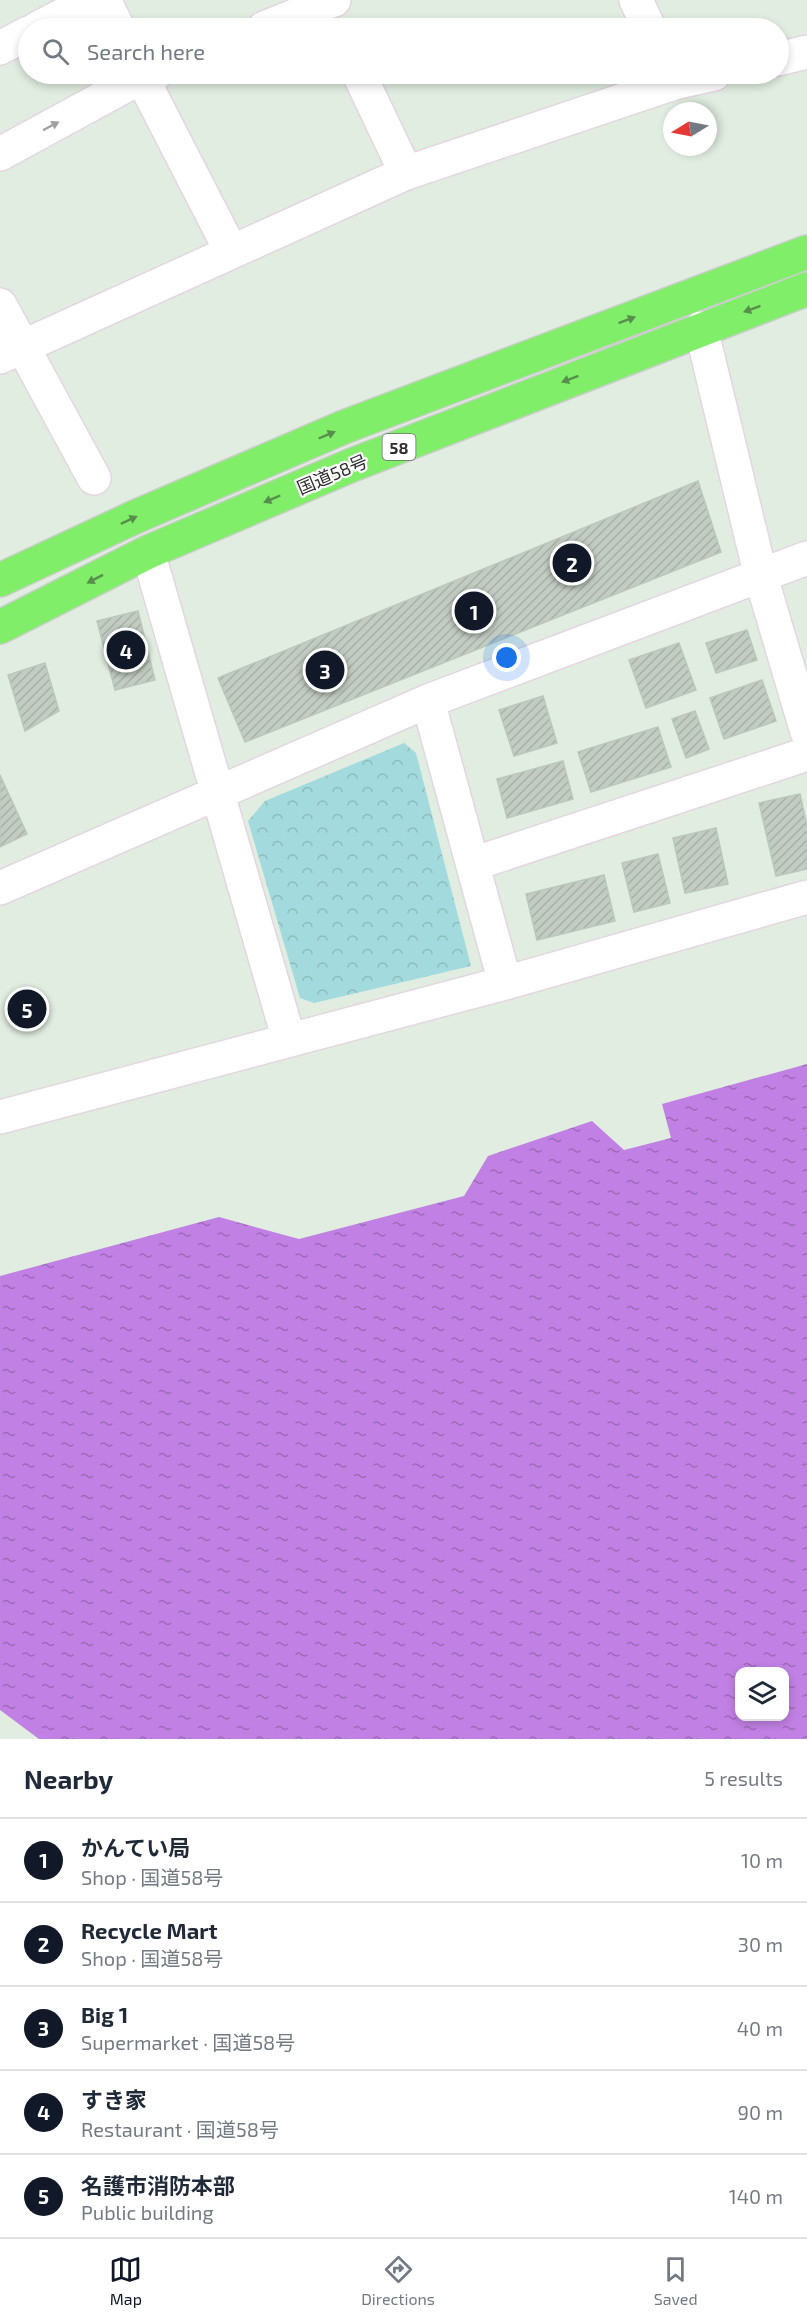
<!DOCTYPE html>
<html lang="en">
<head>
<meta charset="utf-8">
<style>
	body { margin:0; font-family:"Exo 2","Noto Sans JP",sans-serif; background:#f2f2f3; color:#1f2937 }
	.controls { position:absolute; right:18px; bottom:18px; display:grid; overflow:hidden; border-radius:12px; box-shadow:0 3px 9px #0003 }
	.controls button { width:54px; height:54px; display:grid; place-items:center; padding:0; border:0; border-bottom:2px solid #e0e1e3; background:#fff; color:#1f2937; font:30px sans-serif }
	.compass { position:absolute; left:663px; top:102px; width:54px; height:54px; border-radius:50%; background:#fff; box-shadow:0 3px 9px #0003; rotate:260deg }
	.you { position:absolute; left:507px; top:658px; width:21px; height:21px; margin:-15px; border:4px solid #fff; border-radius:50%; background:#1a73e8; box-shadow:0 0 0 9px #1a73e833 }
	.badge { display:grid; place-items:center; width:39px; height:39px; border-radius:50%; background:#111827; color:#fff; font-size:20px; font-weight:700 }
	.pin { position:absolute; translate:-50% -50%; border:3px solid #fff; box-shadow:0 2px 6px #0006 }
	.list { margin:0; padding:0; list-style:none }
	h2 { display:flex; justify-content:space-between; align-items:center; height:78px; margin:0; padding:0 24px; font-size:26px }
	h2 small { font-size:20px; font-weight:400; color:#747a83 }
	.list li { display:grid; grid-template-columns:39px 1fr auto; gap:18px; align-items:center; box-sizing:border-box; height:84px; padding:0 24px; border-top:2px solid #e0e1e3 }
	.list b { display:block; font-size:22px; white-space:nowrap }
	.list p { margin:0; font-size:20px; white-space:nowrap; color:#747a83 }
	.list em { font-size:20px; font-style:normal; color:#747a83 }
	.icon { flex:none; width:33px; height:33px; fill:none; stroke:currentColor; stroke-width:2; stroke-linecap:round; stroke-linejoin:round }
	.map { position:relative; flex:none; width:807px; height:1739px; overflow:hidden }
	.search { position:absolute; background:#fff; box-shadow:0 3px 9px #0003; left:18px; right:18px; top:18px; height:66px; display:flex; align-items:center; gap:15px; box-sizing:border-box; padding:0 21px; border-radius:33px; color:#747a83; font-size:22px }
	.sheet { height:498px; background:#fff }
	nav { display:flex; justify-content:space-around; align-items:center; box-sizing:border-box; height:84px; border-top:2px solid #e0e1e3; background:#fff; font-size:16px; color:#747a83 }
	nav a { display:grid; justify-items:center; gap:3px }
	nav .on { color:#111827 }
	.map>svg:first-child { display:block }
	.forest { fill:url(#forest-crowns) }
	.water { fill:url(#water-ripples); fill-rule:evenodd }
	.building { fill:url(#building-hatch); stroke:#bac8bb; stroke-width:1.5 }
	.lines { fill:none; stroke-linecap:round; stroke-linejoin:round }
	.minor-casing { stroke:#e3d6e1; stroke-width:36 }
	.highway-casing { stroke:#cdcdcd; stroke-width:36 }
	.minor { stroke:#fff; stroke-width:33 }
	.highway { stroke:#81ee6a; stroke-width:33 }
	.oneway { fill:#a0a0a0 }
	.oneway2 { fill:#578e4c }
	.labels { text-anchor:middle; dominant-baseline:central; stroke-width:4.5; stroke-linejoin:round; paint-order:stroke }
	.shield { fill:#fff; stroke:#6c6c6c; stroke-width:1.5 }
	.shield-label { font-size:16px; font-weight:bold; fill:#2d2d2d }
	.street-label { font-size:18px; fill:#2d2d2d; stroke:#fff }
</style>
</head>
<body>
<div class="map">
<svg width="807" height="1739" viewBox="0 0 807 1739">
	<defs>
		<pattern id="forest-crowns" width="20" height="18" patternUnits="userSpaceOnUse" patternTransform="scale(1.5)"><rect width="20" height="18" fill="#a3dadd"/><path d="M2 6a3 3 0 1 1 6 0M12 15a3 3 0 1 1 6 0" fill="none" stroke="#8dbbbe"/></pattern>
		<pattern id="water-ripples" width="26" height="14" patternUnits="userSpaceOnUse" patternTransform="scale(1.5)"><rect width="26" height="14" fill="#c180e3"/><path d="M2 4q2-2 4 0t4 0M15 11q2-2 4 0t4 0" fill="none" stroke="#9d69b8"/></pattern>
		<pattern id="building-hatch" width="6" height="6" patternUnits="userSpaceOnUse" patternTransform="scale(1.5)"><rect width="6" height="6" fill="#c3ccc3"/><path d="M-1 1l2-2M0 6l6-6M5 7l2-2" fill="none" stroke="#a8b0a8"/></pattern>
	</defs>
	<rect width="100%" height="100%" fill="#e1ede1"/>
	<!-- forest -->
	<path class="forest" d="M 404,743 L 416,753 L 471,966 L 314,1003 L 300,998 L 248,821 L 265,801 Z"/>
	<!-- water -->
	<path class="water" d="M 807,1064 L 807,1739 L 39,1739 L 0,1710 L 0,1276 L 219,1217 L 299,1239 L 464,1196 L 488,1156 L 592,1121 L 624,1150 L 671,1138 L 662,1104 ZM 740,1672 L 784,1672 L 784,1716 L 740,1716 Z"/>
	<!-- building -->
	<path class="building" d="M 698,481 L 721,552 L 245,742 L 218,678 Z
		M 138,611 L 155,680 L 115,690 L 97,621 Z
		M 747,630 L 757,660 L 716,673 L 706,643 Z
		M 679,643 L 696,690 L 646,708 L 629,660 Z
		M 45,663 L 59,711 L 25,731 L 8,675 Z
		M 762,680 L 776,721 L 724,739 L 710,698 Z
		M 543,696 L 557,743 L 514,756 L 499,710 Z
		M 695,711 L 709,749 L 686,758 L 672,719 Z
		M 658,727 L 671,767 L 591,792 L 578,752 Z
		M 563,761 L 573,799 L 507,818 L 497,779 Z
		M 0,775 L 27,834 L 0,847 Z
		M 800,794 L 807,826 L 807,869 L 776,876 L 759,803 Z
		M 716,828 L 728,884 L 685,893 L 673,838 Z
		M 658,854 L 670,903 L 634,912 L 622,863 Z
		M 604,875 L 615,921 L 537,940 L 526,894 Z"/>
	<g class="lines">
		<!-- minor casing -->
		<g class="minor-casing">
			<path id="minor" d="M 104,0 L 118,28
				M 636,0 L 649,28
				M 38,28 L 92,0
				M 264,28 L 334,0
				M 0,48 L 28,33
				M 778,59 L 807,52
				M 140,74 L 231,251
				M 359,74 L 406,173
				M 0,154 L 132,82 L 155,74
				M 0,305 L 94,478
				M 701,328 L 761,577 L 807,732
				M 0,357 L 406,173 L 674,83 L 714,74
				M 148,552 L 289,1040
				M 428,701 L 505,983
				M 473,864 L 807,754
				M 0,888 L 428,701 L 807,558
				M 0,1117 L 505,983 L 807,897"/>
		</g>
		<!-- highway casing -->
		<g class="highway-casing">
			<path id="highway" d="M 0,580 L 135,517 L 344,427 L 807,252
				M 0,627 L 148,552 L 352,465 L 807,289"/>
		</g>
		<!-- minor -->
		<use href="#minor" class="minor"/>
		<!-- highway -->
		<use href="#highway" class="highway"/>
	</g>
	<!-- one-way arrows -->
	<defs><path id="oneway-solid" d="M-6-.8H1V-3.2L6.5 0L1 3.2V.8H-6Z" transform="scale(1.5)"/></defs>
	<use class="oneway" href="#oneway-solid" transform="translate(51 126) rotate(-28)"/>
	<g class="oneway2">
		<use href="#oneway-solid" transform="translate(752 309) rotate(160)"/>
		<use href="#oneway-solid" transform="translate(627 320) rotate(-21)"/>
		<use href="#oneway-solid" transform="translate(570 379) rotate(159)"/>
		<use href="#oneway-solid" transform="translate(327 435) rotate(-23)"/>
		<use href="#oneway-solid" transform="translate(272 499) rotate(157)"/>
		<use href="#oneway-solid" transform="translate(129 520) rotate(-25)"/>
		<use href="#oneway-solid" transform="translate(95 579) rotate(153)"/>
	</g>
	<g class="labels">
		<!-- shield labels -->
		<rect class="shield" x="382.5" y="434" width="33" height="26" rx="4.5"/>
		<g class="shield-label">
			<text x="399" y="447">58</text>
		</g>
		<!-- street labels -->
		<g class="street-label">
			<text transform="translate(332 474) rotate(-23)">国道58号</text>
		</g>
	</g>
</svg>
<div class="controls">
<button><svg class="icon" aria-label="layers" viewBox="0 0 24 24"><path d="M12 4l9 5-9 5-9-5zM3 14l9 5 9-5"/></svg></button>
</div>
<svg class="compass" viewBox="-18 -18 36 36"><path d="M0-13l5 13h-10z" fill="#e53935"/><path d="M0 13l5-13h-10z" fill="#747a83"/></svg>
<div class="you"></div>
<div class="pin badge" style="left:474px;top:611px">1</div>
<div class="pin badge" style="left:572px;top:563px">2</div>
<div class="pin badge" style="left:325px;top:670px">3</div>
<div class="pin badge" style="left:126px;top:650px">4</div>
<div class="pin badge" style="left:27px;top:1009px">5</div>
<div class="search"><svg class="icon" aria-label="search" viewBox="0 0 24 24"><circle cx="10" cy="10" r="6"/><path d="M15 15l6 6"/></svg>Search here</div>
</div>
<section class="sheet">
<h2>Nearby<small>5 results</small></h2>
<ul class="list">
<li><span class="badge">1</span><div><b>かんてい局</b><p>Shop · 国道58号</p></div><em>10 m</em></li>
<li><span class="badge">2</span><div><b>Recycle Mart</b><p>Shop · 国道58号</p></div><em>30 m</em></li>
<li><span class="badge">3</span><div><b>Big 1</b><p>Supermarket · 国道58号</p></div><em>40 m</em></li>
<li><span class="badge">4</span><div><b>すき家</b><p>Restaurant · 国道58号</p></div><em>90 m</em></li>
<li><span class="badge">5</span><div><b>名護市消防本部</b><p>Public building</p></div><em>140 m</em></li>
</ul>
</section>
<nav>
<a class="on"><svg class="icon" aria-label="map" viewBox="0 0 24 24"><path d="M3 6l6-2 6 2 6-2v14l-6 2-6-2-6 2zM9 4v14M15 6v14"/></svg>Map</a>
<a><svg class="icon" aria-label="directions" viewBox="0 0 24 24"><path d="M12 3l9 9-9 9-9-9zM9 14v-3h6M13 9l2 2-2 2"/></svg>Directions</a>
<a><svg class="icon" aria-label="saved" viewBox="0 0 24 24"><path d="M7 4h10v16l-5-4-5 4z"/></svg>Saved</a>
</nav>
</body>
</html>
